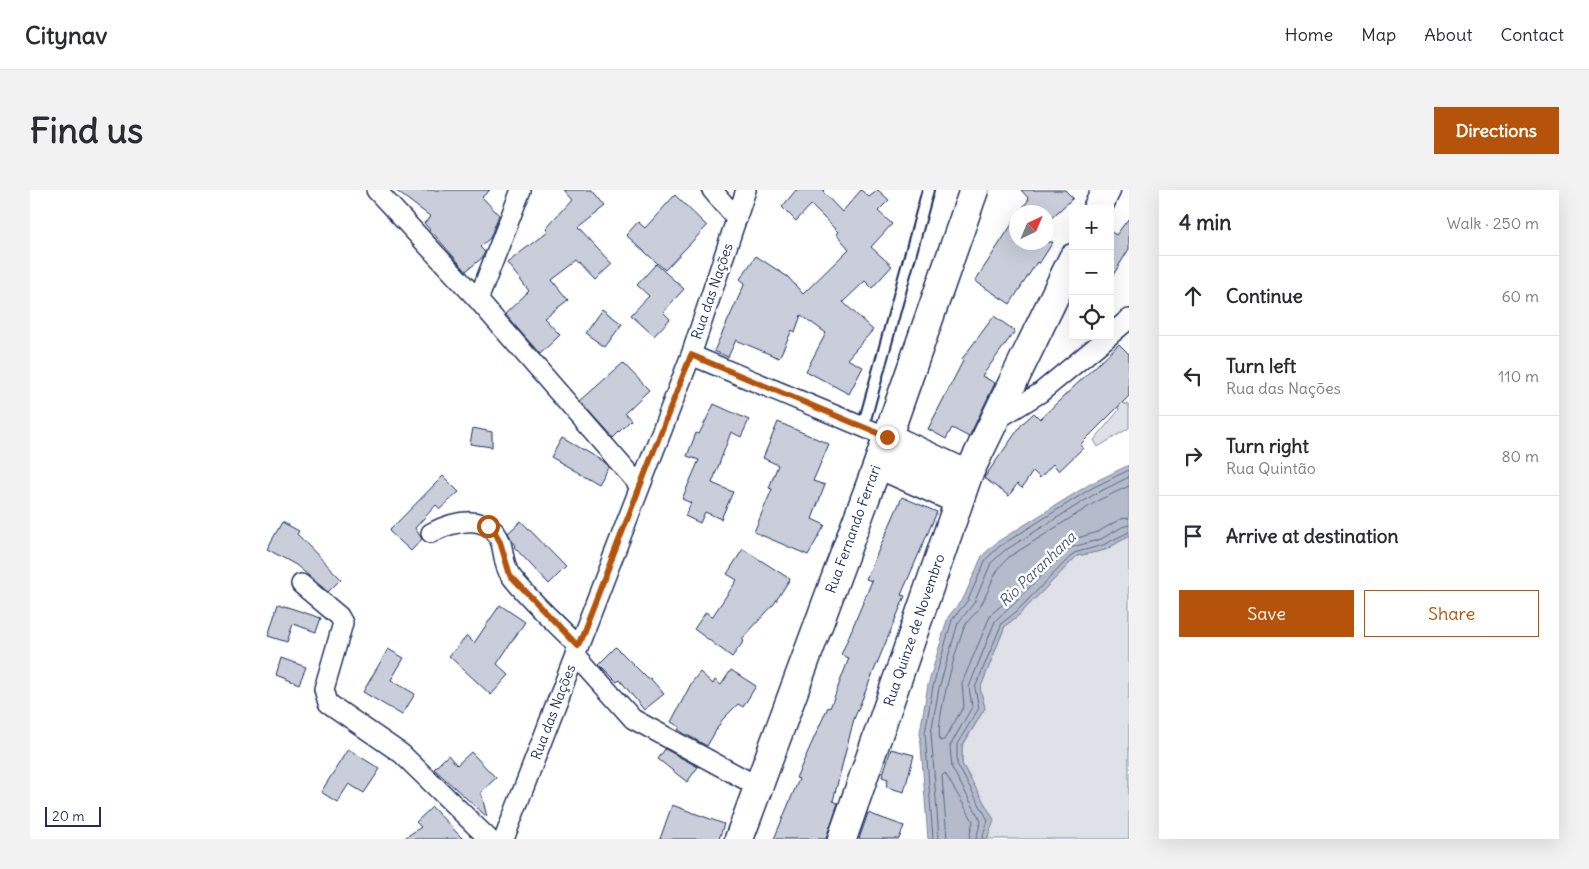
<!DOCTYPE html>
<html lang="en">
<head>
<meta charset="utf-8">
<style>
	body { margin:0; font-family:Delius,sans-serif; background:#f2f2f3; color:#2b2b33 }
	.controls { position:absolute; right:15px; top:15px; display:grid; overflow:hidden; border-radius:0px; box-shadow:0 5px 20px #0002 }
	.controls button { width:45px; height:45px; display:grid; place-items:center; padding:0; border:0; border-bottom:1px solid #e1e1e2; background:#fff; color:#2b2b33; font:25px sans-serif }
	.compass { position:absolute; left:979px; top:15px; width:45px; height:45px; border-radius:50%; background:#fff; box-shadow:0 5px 20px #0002; rotate:44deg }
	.scale { position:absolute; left:15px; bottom:12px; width:56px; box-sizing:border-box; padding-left:5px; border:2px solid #1b2f5e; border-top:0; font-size:14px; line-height:18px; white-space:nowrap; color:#1b2f5e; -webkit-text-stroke:4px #fff; paint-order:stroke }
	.stop { position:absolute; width:15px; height:15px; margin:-11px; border:4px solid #b45309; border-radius:50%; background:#fff }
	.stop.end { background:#b45309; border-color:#fff; box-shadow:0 1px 5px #0008 }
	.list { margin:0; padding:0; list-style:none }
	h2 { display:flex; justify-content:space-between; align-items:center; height:65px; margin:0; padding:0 20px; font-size:21px }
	h2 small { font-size:16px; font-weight:400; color:#7c7c81 }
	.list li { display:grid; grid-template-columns:32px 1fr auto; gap:15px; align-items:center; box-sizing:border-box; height:80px; padding:0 20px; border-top:1px solid #e1e1e2 }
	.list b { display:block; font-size:19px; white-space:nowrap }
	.list p { margin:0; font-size:16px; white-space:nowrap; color:#7c7c81 }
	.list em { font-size:16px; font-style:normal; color:#7c7c81 }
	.actions { display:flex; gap:10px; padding:15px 20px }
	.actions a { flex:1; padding:11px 0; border:1px solid #b45309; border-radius:0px; text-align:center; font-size:18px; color:#b45309 }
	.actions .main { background:#b45309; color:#fff }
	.icon { flex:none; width:28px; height:28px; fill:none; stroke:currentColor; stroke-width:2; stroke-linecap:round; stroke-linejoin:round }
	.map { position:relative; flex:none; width:1099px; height:649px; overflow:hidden; border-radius:0px }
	header { display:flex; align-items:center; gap:30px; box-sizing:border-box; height:70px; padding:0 25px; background:#fff; border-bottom:1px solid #e1e1e2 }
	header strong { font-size:24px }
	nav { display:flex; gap:28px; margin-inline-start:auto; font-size:18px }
	.intro { display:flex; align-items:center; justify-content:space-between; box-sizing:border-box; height:120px; padding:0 30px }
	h1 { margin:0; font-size:35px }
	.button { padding:12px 22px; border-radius:0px; background:#b45309; color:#fff; font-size:18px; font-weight:700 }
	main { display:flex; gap:30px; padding:0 30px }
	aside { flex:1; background:#fff; border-radius:0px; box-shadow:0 5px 20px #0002 }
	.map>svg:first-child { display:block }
	.green { fill:#dee1e7; stroke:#7c88a2 }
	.water { fill:#b5bbca; stroke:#77839f }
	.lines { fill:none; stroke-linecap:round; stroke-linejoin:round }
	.shore { stroke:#596789; stroke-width:1 }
	.building { fill:#caceda; stroke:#1b2f5e }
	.lane-casing { stroke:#1b2f5e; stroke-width:14 }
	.street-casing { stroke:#1b2f5e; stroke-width:22 }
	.secondary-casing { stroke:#1b2f5e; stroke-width:31 }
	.lane { stroke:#fff; stroke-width:10 }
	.street { stroke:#fff; stroke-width:19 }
	.secondary { stroke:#fff; stroke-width:28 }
	.route { stroke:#b45309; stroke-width:6 }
	.labels { text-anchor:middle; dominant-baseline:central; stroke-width:5; stroke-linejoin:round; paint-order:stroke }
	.street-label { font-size:14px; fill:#1b2f5e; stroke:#fff }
	.water-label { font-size:15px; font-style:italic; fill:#49597e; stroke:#fff }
</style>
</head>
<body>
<header>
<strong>Citynav</strong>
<nav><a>Home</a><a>Map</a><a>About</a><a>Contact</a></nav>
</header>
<div class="intro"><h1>Find us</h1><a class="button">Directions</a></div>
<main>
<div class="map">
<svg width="1099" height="649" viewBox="0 0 1099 649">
	<rect width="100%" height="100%" fill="#fff"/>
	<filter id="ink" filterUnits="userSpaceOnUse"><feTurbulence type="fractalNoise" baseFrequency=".02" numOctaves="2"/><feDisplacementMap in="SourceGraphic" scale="10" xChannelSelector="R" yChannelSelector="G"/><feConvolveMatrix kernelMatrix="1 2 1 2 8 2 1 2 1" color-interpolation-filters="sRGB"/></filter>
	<g filter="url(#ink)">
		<!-- green -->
		<path class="green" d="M 1086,211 L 1099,215 L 1099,238 L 1068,257 L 1064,250 L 1089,220 Z
			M 1099,346 L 1099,649 L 957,649 L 964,630 L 932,574 L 932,557 L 955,518 L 950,499 L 975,436 L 989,425 L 1047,366 L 1075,360 Z"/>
		<!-- water -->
		<path class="water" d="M 1099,275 L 1099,346 L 1075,360 L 1047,366 L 989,425 L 975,436 L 950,499 L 955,518 L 932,556 L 932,574 L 964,630 L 957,649 L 898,649 L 890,542 L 898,495 L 918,427 L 934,407 L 952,366 L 967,352 L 1060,294 Z"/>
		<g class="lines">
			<!-- shore -->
			<path class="shore" d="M 1099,296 L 1069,310 L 979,367 C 962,382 961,398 950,417 C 946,424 937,430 934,438 C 926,459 905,531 910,551 L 914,550 L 934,516 L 932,493 L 961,424 L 977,411 L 1037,351 L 1068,342 L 1090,329 L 1099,328
				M 903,649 L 895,543 L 903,496 L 922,430 L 938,410 L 956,369 L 970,356 L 1062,298 L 1099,280
				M 909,649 L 901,543 L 909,498 L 928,433 L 944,413 L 961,373 L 974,361 L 1065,304 L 1099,287
				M 917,649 L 912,586 L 915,583 L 943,631 L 939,649
				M 946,649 L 951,631 L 922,578 L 920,556 L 942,517 L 939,497 L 965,431 L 1040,358 L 1071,349 L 1092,337 L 1099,335
				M 952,649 L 958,630 L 927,574 L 927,554 L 949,518 L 945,498 L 972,433 L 986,422 L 1044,363 L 1073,355 L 1099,342"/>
		</g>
		<!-- building -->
		<path class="building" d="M 365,0 L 460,0 L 452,7 L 469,25 L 460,48 L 450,57 L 455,62 L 452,68 L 436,81 L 394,33 L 401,27 Z
			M 532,0 L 563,0 L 576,16 L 548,38 L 582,74 L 565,90 L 547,71 L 522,90 L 538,110 L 514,128 L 530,145 L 510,164 L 475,124 L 499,101 L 477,73 L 518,41 L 516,38 L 541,10 Z
			M 766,0 L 795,0 L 793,2 L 812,22 L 831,0 L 839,7 L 848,0 L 859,10 L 848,21 L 862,34 L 841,57 L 862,76 L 842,98 L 835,91 L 813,112 L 843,140 L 817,169 L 833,177 L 819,204 L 776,181 L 796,143 L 771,125 L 765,142 L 762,140 L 749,168 L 706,150 L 698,167 L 684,161 L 715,93 L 710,89 L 726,66 L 758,87 L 773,104 L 819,59 L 806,44 L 808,42 L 781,15 L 766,31 L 752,17 Z
			M 991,0 L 1035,0 L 1043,8 L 1016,33 L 1016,22 L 990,22 L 999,9 Z
			M 645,5 L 677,36 L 635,80 L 596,45 L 608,32 L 615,38 Z
			M 986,28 L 986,52 L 1023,52 L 1009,74 L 1007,72 L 980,114 L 945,91 Z
			M 1099,28 L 1099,59 L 1080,90 L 1080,41 L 1086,45 Z
			M 626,74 L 654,99 L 633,122 L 640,129 L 624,146 L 601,125 L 619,106 L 607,95 Z
			M 572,119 L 592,134 L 575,157 L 555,143 Z
			M 964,126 L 985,141 L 952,186 L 965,193 L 939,247 L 922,238 L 916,249 L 898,239 L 933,171 L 932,169 Z
			M 1089,154 L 1099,164 L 1099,206 L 1050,255 L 1053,258 L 1029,281 L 1023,274 L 1010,288 L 1003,281 L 992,298 L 987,294 L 979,306 L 954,288 L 992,234 L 1004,223 L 1010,229 Z
			M 593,173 L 619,200 L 595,223 L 601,230 L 583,248 L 550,211 Z
			M 684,214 L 719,230 L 711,247 L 701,242 L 682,293 L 703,302 L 691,329 L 675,322 L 670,333 L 655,326 L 661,313 L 652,309 L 669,270 L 657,266 L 666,243 L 669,244 Z
			M 748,232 L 799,254 L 783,291 L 795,295 L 782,329 L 795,335 L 778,365 L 724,342 L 742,299 L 739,298 L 748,275 L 733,268 Z
			M 443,238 L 462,242 L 462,257 L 440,254 Z
			M 532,248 L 574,272 L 578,277 L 568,294 L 521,267 Z
			M 413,286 L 429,302 L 410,319 L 406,315 L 385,338 L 392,349 L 381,361 L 359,341 Z
			M 872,307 L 907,322 L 871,405 L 875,406 L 824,529 L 803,611 L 808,613 L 797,645 L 796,649 L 744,649 L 769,589 L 766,588 L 798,517 L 800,518 L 819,468 L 811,465 L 842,391 L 836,389 Z
			M 491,331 L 536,377 L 519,394 L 484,357 L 485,356 L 478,343 Z
			M 252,332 L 269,341 L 267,344 L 311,389 L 298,402 L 266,375 L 237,359 Z
			M 713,359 L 760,389 L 744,414 L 712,449 L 714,451 L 702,467 L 664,439 L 676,422 L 682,427 L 707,390 L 697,384 Z
			M 248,414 L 291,428 L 286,442 L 263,434 L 257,452 L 238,446 Z
			M 470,415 L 495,432 L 467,474 L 479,485 L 461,505 L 419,466 L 437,446 L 444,453 Z
			M 586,457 L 618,489 L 620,488 L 634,504 L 614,520 L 590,490 L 587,492 L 569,474 Z
			M 358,459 L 374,468 L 361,490 L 385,504 L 372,525 L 333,502 Z
			M 251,468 L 276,477 L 269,494 L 246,485 Z
			M 701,480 L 726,496 L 713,517 L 708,514 L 692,530 L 677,556 L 648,540 L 650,537 L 641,532 L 662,492 L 670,482 L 683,494 L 685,490 L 691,495 Z
			M 318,559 L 350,579 L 334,603 L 319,594 L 307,612 L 291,602 Z
			M 635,559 L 668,577 L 657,592 L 628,569 Z
			M 861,559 L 884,565 L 874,602 L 856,597 L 858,589 L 852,587 Z
			M 441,562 L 466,588 L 451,602 L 457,627 L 404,579 L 418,565 L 427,575 Z
			M 642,615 L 694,634 L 689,649 L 630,649 Z
			M 402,617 L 433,649 L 373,649 L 391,637 L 386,632 Z
			M 838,623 L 874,636 L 869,649 L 829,649 Z"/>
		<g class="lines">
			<!-- lane casing -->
			<g class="lane-casing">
				<path id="lane" d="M 833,237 L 898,0"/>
			</g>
			<!-- street casing -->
			<g class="street-casing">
				<path id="street" d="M 346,0 L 448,110 L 609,295
					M 682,0 L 707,29
					M 448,110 L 491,0
					M 1080,145 L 1099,129
					M 661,165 L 857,247
					M 963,232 L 1010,203 L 1079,146
					M 401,343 C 424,331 460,322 471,353 C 474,364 474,377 481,386 C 500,411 526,433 548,456
					M 271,394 L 309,426 L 313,433 L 294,499 L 298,513 L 372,564 L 459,649
					M 545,464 L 603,529 L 729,597
					M 474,649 L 661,165 L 716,0"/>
			</g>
			<!-- secondary casing -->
			<g class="secondary-casing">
				<path id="secondary" d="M 1067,19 L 1076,0
					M 857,247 L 938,285
					M 848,274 L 929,310
					M 709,649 L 848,274 L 944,0
					M 812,649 L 938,285 L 1043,68"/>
			</g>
			<!-- lane -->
			<use href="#lane" class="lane"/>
			<!-- street -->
			<use href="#street" class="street"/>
			<!-- secondary -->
			<use href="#secondary" class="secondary"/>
		</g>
	</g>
	<g class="lines" filter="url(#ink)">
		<!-- route -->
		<path class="route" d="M 458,336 L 465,342 L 470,352 L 480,385 L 548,456 L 661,165 L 857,247"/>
	</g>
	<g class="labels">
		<!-- street labels -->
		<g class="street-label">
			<text transform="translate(682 101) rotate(-71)">Rua das Nações</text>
			<text transform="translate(823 339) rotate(-70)">Rua Fernando Ferrari</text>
			<text transform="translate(884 440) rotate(-71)">Rua Quinze de Novembro</text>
			<text transform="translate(523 522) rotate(-69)">Rua das Nações</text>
		</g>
		<!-- water labels -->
		<g class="water-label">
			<text transform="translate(1007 379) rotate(-44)">Rio Paranhana</text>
		</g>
	</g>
</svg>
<div class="controls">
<button>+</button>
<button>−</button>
<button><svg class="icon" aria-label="locate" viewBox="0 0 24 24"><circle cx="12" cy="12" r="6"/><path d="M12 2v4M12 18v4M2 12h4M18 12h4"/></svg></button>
</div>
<svg class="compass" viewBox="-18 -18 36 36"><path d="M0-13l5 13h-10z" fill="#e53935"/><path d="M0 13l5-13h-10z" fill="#7c7c81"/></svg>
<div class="scale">20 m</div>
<div class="stop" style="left:458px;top:336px"></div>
<div class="stop end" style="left:857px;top:247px"></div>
</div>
<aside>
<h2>4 min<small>Walk · 250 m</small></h2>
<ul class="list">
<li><svg class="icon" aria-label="ahead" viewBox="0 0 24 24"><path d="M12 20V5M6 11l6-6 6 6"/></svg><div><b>Continue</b></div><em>60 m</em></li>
<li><svg class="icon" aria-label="left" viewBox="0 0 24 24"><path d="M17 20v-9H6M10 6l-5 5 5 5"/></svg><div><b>Turn left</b><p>Rua das Nações</p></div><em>110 m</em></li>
<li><svg class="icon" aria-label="right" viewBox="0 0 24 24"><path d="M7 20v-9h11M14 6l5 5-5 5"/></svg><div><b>Turn right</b><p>Rua Quintão</p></div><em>80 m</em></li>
<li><svg class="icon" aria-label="arrive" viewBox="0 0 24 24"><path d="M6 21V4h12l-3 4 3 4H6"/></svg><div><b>Arrive at destination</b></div></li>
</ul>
<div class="actions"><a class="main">Save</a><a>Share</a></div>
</aside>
</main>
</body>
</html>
